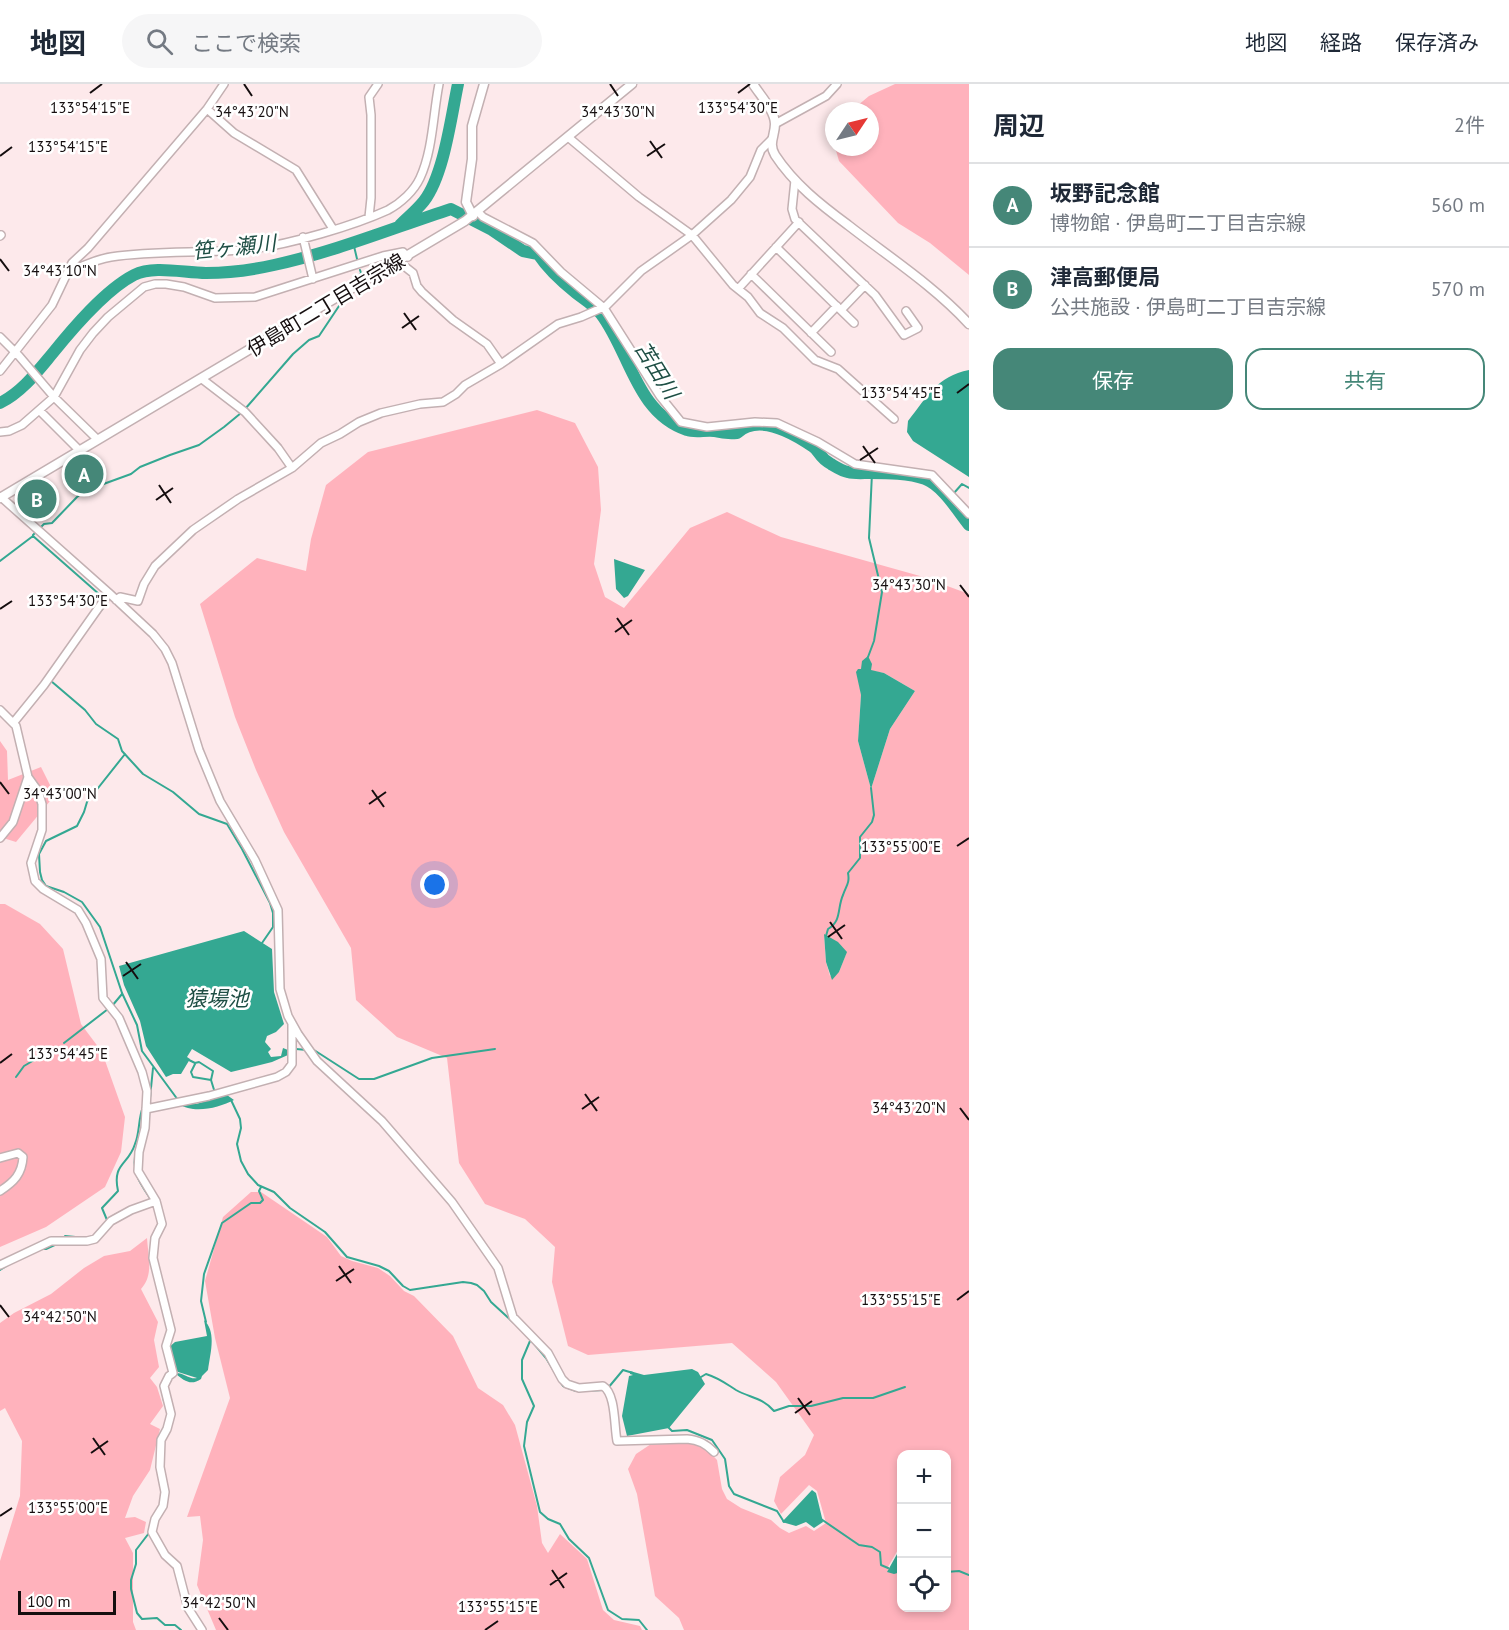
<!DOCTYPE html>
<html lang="ja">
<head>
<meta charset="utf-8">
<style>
	body { margin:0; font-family:"PT Sans","Noto Sans JP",sans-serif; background:#f6f6f7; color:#1f2937 }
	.controls { position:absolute; right:18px; bottom:18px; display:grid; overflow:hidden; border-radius:12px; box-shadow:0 3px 9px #0003 }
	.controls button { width:54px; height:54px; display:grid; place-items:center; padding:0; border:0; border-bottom:2px solid #e0e1e3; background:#fff; color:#1f2937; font:30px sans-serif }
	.compass { position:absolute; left:825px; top:18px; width:54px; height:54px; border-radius:50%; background:#fff; box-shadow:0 3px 9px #0003; rotate:55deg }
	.scale { position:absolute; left:18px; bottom:15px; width:98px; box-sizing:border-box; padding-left:6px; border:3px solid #150e0f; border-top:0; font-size:16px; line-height:21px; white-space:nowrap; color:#150e0f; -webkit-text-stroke:4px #fff; paint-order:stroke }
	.you { position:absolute; left:435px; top:801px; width:21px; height:21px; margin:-15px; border:4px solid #fff; border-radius:50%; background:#1a73e8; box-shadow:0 0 0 9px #1a73e833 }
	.badge { display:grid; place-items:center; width:39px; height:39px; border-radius:50%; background:#458778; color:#fff; font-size:20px; font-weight:700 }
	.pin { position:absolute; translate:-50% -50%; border:3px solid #fff; box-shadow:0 2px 6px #0006 }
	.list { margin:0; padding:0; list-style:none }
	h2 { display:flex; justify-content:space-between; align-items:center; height:78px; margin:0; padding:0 24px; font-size:26px }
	h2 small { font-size:20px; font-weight:400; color:#747a83 }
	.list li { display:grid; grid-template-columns:39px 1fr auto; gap:18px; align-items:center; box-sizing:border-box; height:84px; padding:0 24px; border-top:2px solid #e0e1e3 }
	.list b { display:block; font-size:22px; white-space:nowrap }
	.list p { margin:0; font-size:20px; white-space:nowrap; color:#747a83 }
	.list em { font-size:20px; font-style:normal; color:#747a83 }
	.actions { display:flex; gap:12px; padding:18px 24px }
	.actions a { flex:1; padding:14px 0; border:2px solid #458778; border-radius:18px; text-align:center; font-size:21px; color:#458778 }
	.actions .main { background:#458778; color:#fff }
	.icon { flex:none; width:33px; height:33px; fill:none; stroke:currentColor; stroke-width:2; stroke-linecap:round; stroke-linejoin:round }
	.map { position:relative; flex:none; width:969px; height:1546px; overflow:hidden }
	header { display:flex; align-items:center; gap:36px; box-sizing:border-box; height:84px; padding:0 30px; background:#fff; border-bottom:2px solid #e0e1e3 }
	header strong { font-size:28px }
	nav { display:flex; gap:33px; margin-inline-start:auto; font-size:21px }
	.search { width:420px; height:54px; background:#f6f6f7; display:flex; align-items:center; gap:15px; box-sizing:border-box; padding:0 21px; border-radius:33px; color:#747a83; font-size:22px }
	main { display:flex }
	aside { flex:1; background:#fff }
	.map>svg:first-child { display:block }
	.green { fill:#ffb2bc; fill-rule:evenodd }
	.water { fill:#34a892 }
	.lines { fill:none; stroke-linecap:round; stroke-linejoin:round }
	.stream { stroke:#34a892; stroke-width:2 }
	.river { stroke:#34a892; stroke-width:12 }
	.minor-casing { stroke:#c3b0b2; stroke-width:10 }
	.tertiary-casing { stroke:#c3b0b2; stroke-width:11 }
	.minor { stroke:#fff; stroke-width:7 }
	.tertiary { stroke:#fff; stroke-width:8 }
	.ticks { fill:none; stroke:#150e0f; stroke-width:2 }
	.labels { text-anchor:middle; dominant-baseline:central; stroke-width:5; stroke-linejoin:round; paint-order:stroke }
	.street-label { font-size:20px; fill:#150e0f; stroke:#fff }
	.water-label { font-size:21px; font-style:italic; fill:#1e4e44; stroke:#fff }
	.ticks-label { font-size:15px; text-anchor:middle; fill:#150e0f; stroke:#fff; stroke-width:5; stroke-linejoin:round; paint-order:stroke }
</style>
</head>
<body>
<header>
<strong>地図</strong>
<div class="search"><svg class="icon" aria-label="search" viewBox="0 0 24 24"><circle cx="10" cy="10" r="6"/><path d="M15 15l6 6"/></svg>ここで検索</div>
<nav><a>地図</a><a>経路</a><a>保存済み</a></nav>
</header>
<main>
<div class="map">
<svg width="969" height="1546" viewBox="0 0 969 1546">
	<rect width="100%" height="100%" fill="#fde9eb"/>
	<!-- green -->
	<path class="green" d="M 895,0 L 969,0 L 969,191 L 930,159 L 898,139 L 839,77 L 835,63 L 870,63 L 870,27 L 851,27 L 869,12 Z
		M 537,326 L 575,339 L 598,383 L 601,426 L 594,480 L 605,513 L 624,524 L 690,444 L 727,428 L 781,453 L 920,492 L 969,510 L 969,1546 L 684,1546 L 679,1534 L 655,1512 L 637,1410 L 628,1385 L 636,1370 L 651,1360 L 688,1359 L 703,1361 L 717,1376 L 722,1405 L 727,1415 L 741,1424 L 771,1436 L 780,1444 L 789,1449 L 806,1442 L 814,1447 L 826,1439 L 817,1407 L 809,1401 L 781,1430 L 774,1417 L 780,1393 L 805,1371 L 814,1351 L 776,1298 L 732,1259 L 588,1271 L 568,1262 L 552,1198 L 555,1163 L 525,1135 L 485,1120 L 459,1079 L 447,974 L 397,953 L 356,916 L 351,864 L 284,748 L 256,686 L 235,633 L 200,520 L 257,474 L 306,487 L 311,455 L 326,401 L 368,368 ZM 861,585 L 884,589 L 915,607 L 890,645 L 871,705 L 858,657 L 861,611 L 858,591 ZM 824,851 L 846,870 L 839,888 L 830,892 L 826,878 ZM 902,1370 L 946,1370 L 946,1524 L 902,1524 L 901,1488 L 888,1483 L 899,1464 L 901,1464 Z
		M 0,657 L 7,667 L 8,696 L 41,683 L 55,711 L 16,758 L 0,753 Z
		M 0,820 L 5,820 L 40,840 L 63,865 L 81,940 L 102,968 L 125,1033 L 121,1068 L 105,1103 L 46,1143 L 0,1163 Z
		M 251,1108 L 261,1108 L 308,1140 L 327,1153 L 341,1172 L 352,1177 L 378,1184 L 390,1192 L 404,1207 L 414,1212 L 453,1252 L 478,1304 L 503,1321 L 515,1341 L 537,1422 L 542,1459 L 548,1469 L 560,1450 L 587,1475 L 603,1526 L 614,1536 L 640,1542 L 642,1546 L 216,1546 L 197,1501 L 203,1456 L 200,1432 L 187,1433 L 230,1314 L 215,1254 L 205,1197 L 223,1133 Z
		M 147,1154 C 148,1172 154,1191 141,1205 L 158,1238 L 154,1256 L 159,1283 L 150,1294 L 157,1303 L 163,1322 L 150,1340 L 160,1345 L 150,1386 L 133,1412 L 125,1434 L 135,1433 L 146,1438 L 144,1449 L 125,1454 L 133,1469 L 133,1538 L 136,1546 L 0,1546 L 0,1477 L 20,1412 L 22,1357 L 5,1324 L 0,1327 L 0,1239 L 14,1229 L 51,1210 L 84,1184 L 104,1172 L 130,1167 Z"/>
	<!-- water -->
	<path class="water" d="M 969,286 L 969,393 L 913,357 L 907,348 L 908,337 C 927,313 937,292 969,286 Z
		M 614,475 L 645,486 L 628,512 L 624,514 L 616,505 Z
		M 868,572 L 872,580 L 871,586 L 884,589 L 915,607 L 890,645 L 871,705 L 858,657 L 861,611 L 856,588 L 858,585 L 861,585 L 862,577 Z
		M 244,847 L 272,865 L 274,908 L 284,940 L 276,948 L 267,952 L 265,958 L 271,965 L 268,968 L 271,973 L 281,972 L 283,964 L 288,966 L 288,971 L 272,978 L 231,988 L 192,965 L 187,973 L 190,975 L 181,990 L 173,990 L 166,993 L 146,962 L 140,937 L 124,901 L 119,882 Z
		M 824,850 L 838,858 L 847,868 L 839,888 L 832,896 L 826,878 Z
		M 227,1011 L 234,1016 C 219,1024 193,1030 179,1020 L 196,1020 Z
		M 204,1236 C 217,1248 210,1270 208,1286 L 202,1292 L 201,1295 C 191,1302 184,1297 175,1289 C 183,1288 190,1296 197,1294 L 175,1287 L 168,1264 L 175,1258 L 207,1252 Z
		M 692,1285 L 698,1288 L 705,1300 L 669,1344 L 627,1352 L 622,1332 L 629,1292 L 633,1291 L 630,1290 L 630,1287 L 644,1291 Z
		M 812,1406 L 816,1409 L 823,1438 L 814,1444 L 806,1438 L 796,1442 L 782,1438 Z
		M 901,1463 L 901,1488 L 894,1490 L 887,1488 Z"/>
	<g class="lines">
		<!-- stream -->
		<path class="stream" d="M 353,158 L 358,179
			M 357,196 L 361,189 L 360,186
			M 245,325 L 293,270 L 309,256 L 319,252 L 339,222 L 346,216
			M 954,409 L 962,400 L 969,404
			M 33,451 L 44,440 L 52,439 L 77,413 L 87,406 L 131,390 L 140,383 L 170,371 L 199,361 L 224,343 L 241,329
			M 0,477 L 33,452 L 108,518 L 96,533
			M 868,573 L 874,557 L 882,508 L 869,454 L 872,389
			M 51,597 L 85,626 L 96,640 L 118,655 L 122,667 L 143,690 L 173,708 L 199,730 L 227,740 L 242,765 L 270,819 L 273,829 L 273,843 L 262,859
			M 125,670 L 87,718 L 84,728 L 77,742 L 46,757 L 39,770 L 40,788 L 42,796 L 46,802 L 64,808 L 82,818 L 100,843 L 122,909 L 137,941 L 142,967 L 178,1016
			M 826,852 L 828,845 C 842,837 837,824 843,811 C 846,802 850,799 848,789 L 860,774 L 860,753 L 872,738 L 874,731 L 871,704
			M 112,922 L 122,910
			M 64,959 L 108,925
			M 296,965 L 307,966
			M 314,966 L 359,995 L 374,995 L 432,974 L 495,965
			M 189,976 L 195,979 L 199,978 L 213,987 L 211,996 L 215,1009
			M 195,980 L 191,988 L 193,993 L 211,996
			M 16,993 L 24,982 L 51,966
			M 150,1014 L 153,984
			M 231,1016 L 240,1035 L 241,1044 L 237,1060 L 241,1077 L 248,1090 L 258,1101 L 274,1108 L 290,1124 L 325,1148 L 347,1173 L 379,1182 L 389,1187 L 403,1202 L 410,1206 L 463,1198 L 471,1199 L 477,1201 L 484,1207 L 491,1218 L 514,1239
			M 136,1068 C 131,1087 140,1099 150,1114 L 149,1117
			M 113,1132 L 124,1126
			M 107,1136 L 102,1124 L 118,1107 C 112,1079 128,1082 135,1060 C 140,1048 138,1035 143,1023
			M 63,1155 L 65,1152 L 86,1154
			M 39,1165 L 46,1165 L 59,1159
			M 0,1186 L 13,1178
			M 206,1238 L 201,1217 L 204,1190 L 222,1139 L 251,1119 L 260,1119 L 263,1116 L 259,1107 L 261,1103
			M 525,1249 L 546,1274 L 563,1302 L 576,1307 L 604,1306
			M 530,1257 L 522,1276 L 522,1295 L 534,1322 L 527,1338 L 524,1362 L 540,1428 L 548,1435 L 560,1440 L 569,1455 L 589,1474 L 608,1526 L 622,1535 L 639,1536 L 647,1546
			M 701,1293 L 706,1290 C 719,1294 725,1299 736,1306 C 750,1314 762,1313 774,1327 L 789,1322 L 811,1322 L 843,1314 L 873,1314 L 905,1303
			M 161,1302 L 164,1317
			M 608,1304 L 623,1286 L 633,1289
			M 667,1342 L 672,1347 L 687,1346 L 712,1356 L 725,1375 L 729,1402 L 734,1410 L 777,1427 L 784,1438
			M 157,1377 L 158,1356
			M 821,1435 L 859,1461 L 872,1463 L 880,1468 L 881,1481 L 888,1484
			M 149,1449 L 136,1466 L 136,1480 L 131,1496 L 131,1505 L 137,1529 L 142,1535 L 157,1534 L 165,1541 L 175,1541 L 181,1546
			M 946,1488 L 959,1487 L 969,1491"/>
		<!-- river -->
		<path class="river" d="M 400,141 C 408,133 417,126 424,117 C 444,91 451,33 458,0
			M 0,319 C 22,308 37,288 52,270 C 73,244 105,206 134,191 C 154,181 184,189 206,189 C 228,189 252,186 274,181 C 334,168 393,144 451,125 L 492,146 L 523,167 L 538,170 C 548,185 562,198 576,209 C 585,216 594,221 601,230 C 630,268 636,329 687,346 C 695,349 705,346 714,347 C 722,349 728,350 737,349 C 759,329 793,349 812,362 C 820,367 818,373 831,380 C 836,383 842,387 848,388 C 855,390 863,389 870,389 C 887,389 909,389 925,395 C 943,402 957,426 969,441"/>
		<!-- minor casing -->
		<g class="minor-casing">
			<path id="minor" d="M 207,25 L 234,49 L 296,86 L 333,145
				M 775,40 L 826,12 L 837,0
				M 568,53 L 639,113 L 692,151 L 733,201 L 748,213 L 760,229 L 783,244 L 815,276 L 838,285 L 894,335
				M 795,96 L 792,125 L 795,135 L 875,211 L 904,251 L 918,244 L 906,227
				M 478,128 L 483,133 L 533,159 L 561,188 L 604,224 L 660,312 L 681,338 L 707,343 L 755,338 L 777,339 L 818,358 L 855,380 L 932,391 L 969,430
				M 369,133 L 371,114 L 371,31 L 369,13 L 378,0
				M 0,152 L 1,151
				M 303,153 L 313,195
				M 776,163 L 854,239
				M 399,178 L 413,189 L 417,202 L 422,208 L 453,236 L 487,260 L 501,280
				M 68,188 C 81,183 96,175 111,173 C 158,166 205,170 252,165 C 291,160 353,142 388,126 C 401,119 414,107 420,94 C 433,66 433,30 439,0
				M 751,190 L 831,268
				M 738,205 L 799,138
				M 841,226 L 865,201
				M 811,249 L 837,222
				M 0,253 L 19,272 L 54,313 L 97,355
				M 0,287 L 52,221 L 72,179 L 88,164 L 207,25 L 224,0
				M 202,295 L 245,328 L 278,364 L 292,384
				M 40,327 L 79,366
				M 0,348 L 9,347 L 22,341 L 54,313 L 80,266 L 93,249 L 108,233 L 144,203 L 155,200 L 166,200 L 184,203 L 215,214 L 255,213 L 383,172 L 403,168 L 408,173
				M 1,413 L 109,509 L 153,550 L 165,565 L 172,579 L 199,666 L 220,717 L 255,776 L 278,826 L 280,905 L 288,932 L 298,950 L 317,977 L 382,1037 L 452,1118 L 498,1184 L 513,1233 L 548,1269 L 562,1295 L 567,1300 L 579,1304 L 603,1302 C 616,1310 614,1342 617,1357 L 687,1355 C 699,1356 706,1360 714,1368
				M 116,516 L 120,513 L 138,517 L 144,500 L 155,482 L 193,446 L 238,415 L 292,384 L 321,359 L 340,350 L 359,338 L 381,329 L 420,320 L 443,318 L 456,310 L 465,301 L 501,280 L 558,240 L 581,233 L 606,222 L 641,187 L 692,151 L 731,116 L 750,93 L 761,66 L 771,56
				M 0,626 L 16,642 L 28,693 L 38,707 L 42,720 L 42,746 L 31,779 L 35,797 L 43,805 L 78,826 L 86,839 L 101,875 L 103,914 L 119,934 L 142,988 L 147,1007 L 145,1044 L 139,1068 L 138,1087 L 156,1117 L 162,1140 L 155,1154 L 153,1174 L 171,1246 L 166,1262 L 173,1289 L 169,1292 L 164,1302 L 171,1330 L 167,1345 L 161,1356 L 160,1383 L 165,1408 L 163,1422 L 155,1435 L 152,1448 L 165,1471 L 177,1482 L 188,1524 L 202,1546
				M 14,638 L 44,601 L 109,509
				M 0,754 L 13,738 L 28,693
				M 146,1025 L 209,1012 L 277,993 L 286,988 L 292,980 L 292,940
				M 0,1074 L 18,1069 L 23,1073 C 22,1090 14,1098 0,1107
				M 0,1181 L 51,1157 L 87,1157 L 95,1155 L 111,1137 L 131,1126 L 156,1117"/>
		</g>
		<!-- tertiary casing -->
		<g class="tertiary-casing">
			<path id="tertiary" d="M 753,0 C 760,11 775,27 775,40 C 775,52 768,59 775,71 C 794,100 821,121 848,141 C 889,173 934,202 969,240
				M 473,132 L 466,118 L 472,75 L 472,42 L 484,0
				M 0,414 L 465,137 L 632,0"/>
		</g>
		<!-- minor -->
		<use href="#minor" class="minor"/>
		<!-- tertiary -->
		<use href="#tertiary" class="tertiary"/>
	</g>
	<!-- ticks -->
	<path class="ticks" d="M 244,0 L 252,12M 610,0 L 618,12M 90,9 L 102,0M 738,9 L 750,0M 650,57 L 662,74M 0,72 L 12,63M 647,72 L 665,60M 0,175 L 9,187M 404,229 L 416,246M 402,244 L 419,232M 957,309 L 969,300M 863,362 L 875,379M 860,376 L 878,364M 159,401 L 171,419M 156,416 L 173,404M 960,501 L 969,513M 0,525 L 12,517M 617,534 L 629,551M 615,548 L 632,536M 0,698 L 9,710M 372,706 L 384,723M 369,720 L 386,708M 957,762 L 969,754M 830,838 L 842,855M 828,853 L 845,841M 126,878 L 138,895M 123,892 L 141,880M 0,979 L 12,970M 585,1010 L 597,1027M 960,1024 L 969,1036M 582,1025 L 599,1013M 339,1182 L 351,1199M 336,1197 L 354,1185M 957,1216 L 969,1207M 0,1221 L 9,1233M 798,1314 L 810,1331M 795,1329 L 812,1317M 93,1354 L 105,1371M 91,1369 L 108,1357M 0,1432 L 12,1424M 552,1486 L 564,1504M 550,1501 L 567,1489M 219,1534 L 228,1546M 485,1546 L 498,1537"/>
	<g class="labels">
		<!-- street labels -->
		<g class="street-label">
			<text transform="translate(326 221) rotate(-31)">伊島町二丁目吉宗線</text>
		</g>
		<!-- water labels -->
		<g class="water-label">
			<text transform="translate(234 163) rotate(-6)">笹ヶ瀬川</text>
			<text transform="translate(657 286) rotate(58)">苫田川</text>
			<text x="217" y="914">猿場池</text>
		</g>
	</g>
	<g class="ticks-label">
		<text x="90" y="29">133°54'15"E</text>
		<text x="738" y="29">133°54'30"E</text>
		<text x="252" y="33">34°43'20"N</text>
		<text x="618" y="33">34°43'30"N</text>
		<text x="68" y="68">133°54'15"E</text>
		<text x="60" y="192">34°43'10"N</text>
		<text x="901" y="314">133°54'45"E</text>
		<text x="909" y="506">34°43'30"N</text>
		<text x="68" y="522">133°54'30"E</text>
		<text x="60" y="715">34°43'00"N</text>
		<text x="901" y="768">133°55'00"E</text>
		<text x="68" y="975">133°54'45"E</text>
		<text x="909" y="1029">34°43'20"N</text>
		<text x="901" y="1221">133°55'15"E</text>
		<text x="60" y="1238">34°42'50"N</text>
		<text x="68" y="1429">133°55'00"E</text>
		<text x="219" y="1524">34°42'50"N</text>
		<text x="498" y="1528">133°55'15"E</text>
	</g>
</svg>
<div class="controls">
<button>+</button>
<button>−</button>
<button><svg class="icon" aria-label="locate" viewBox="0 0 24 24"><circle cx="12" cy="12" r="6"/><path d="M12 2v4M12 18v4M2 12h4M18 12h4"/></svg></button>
</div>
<svg class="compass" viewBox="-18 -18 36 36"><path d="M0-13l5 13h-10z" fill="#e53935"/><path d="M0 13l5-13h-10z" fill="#747a83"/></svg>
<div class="scale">100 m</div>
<div class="you"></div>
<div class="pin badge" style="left:84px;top:390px">A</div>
<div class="pin badge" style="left:37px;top:415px">B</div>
</div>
<aside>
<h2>周辺<small>2件</small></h2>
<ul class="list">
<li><span class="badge">A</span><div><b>坂野記念館</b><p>博物館 · 伊島町二丁目吉宗線</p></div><em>560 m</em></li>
<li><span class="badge">B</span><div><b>津高郵便局</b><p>公共施設 · 伊島町二丁目吉宗線</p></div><em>570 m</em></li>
</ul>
<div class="actions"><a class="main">保存</a><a>共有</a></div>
</aside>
</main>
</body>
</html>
